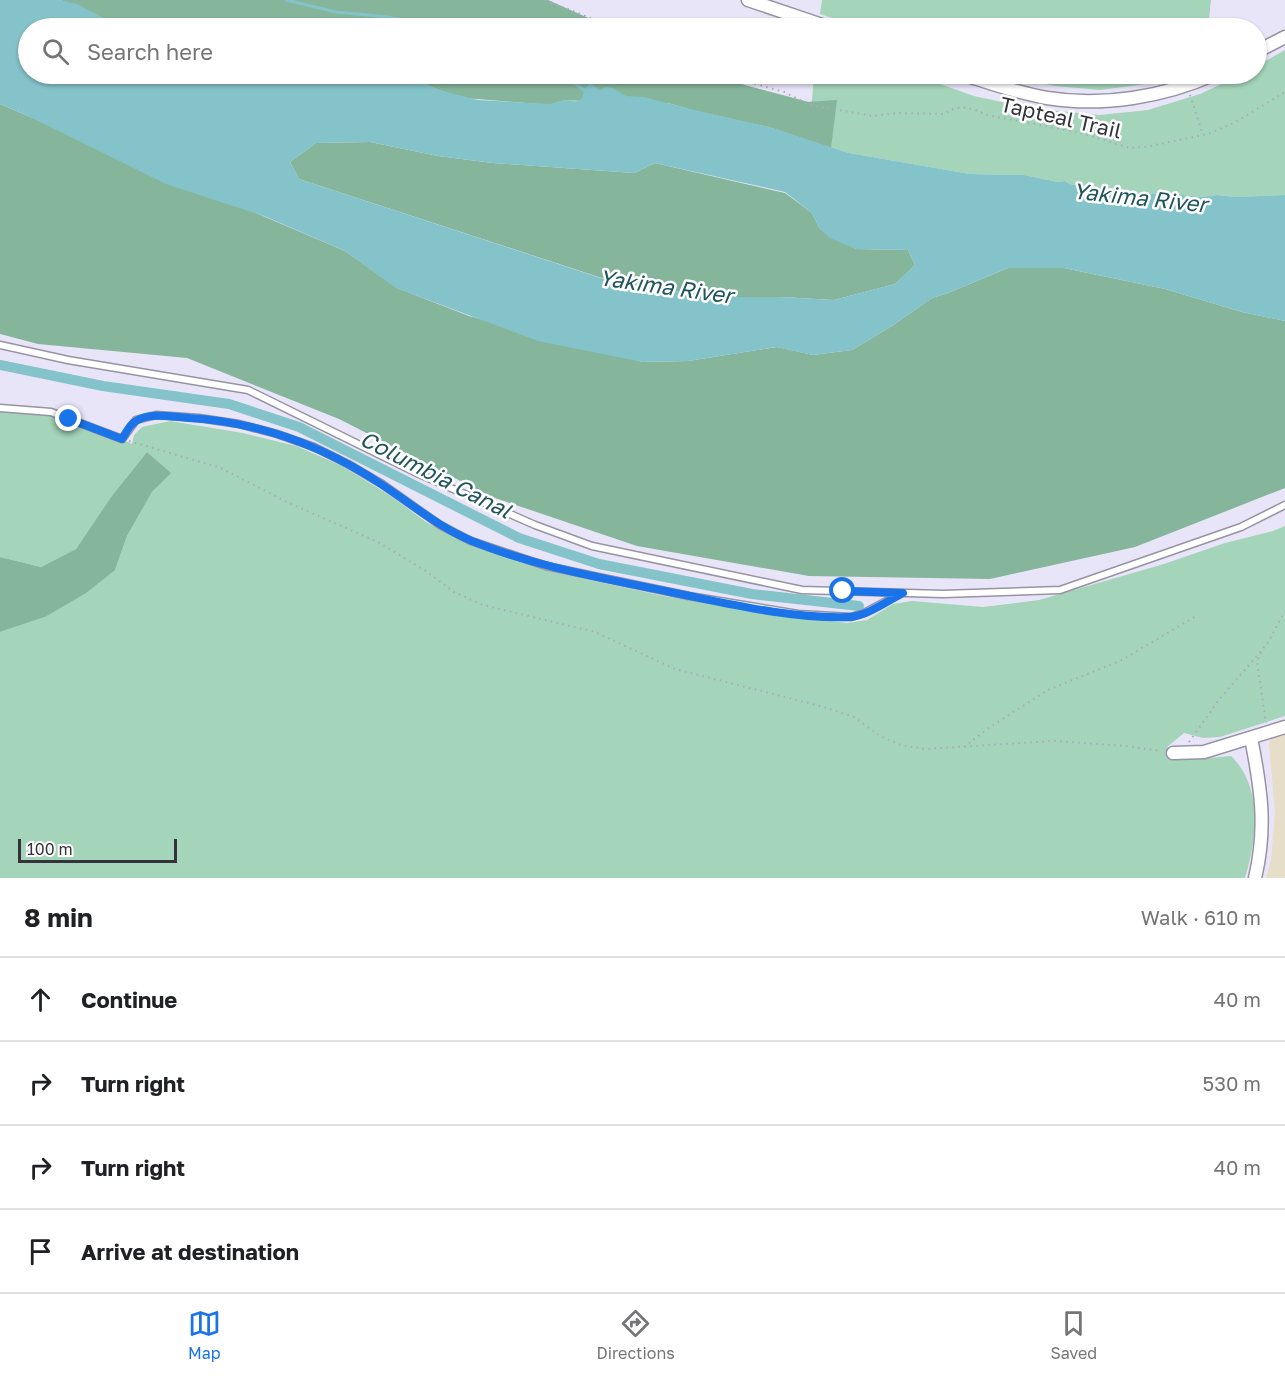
<!DOCTYPE html>
<html lang="en">
<head>
<meta charset="utf-8">
<style>
	body { margin:0; font-family:"Golos Text",sans-serif; background:#f6f6f6; color:#202124 }
	.scale { position:absolute; left:18px; bottom:15px; width:159px; box-sizing:border-box; padding-left:6px; border:3px solid #35333a; border-top:0; font-size:16px; line-height:21px; white-space:nowrap; color:#35333a; -webkit-text-stroke:4px #fff; paint-order:stroke }
	.stop { position:absolute; width:18px; height:18px; margin:-14px; border:4px solid #1a73e8; border-radius:50%; background:#fff }
	.stop.end { background:#1a73e8; border-color:#fff; box-shadow:0 2px 6px #0008 }
	.list { margin:0; padding:0; list-style:none }
	h2 { display:flex; justify-content:space-between; align-items:center; height:78px; margin:0; padding:0 24px; font-size:26px }
	h2 small { font-size:20px; font-weight:400; color:#757577 }
	.list li { display:grid; grid-template-columns:39px 1fr auto; gap:18px; align-items:center; box-sizing:border-box; height:84px; padding:0 24px; border-top:2px solid #e0e0e0 }
	.list b { display:block; font-size:22px; white-space:nowrap }
	.list em { font-size:20px; font-style:normal; color:#757577 }
	.icon { flex:none; width:33px; height:33px; fill:none; stroke:currentColor; stroke-width:2; stroke-linecap:round; stroke-linejoin:round }
	.map { position:relative; flex:none; width:1285px; height:878px; overflow:hidden }
	.search { position:absolute; background:#fff; box-shadow:0 2px 4px #0004; left:18px; right:18px; top:18px; height:66px; display:flex; align-items:center; gap:15px; box-sizing:border-box; padding:0 21px; border-radius:33px; color:#757577; font-size:22px }
	.sheet { height:414px; background:#fff }
	nav { display:flex; justify-content:space-around; align-items:center; box-sizing:border-box; height:84px; border-top:2px solid #e0e0e0; background:#fff; font-size:16px; color:#757577 }
	nav a { display:grid; justify-items:center; gap:3px }
	nav .on { color:#1a73e8 }
	.map>svg:first-child { display:block }
	.industrial { fill:#e6dec8 }
	.green { fill:#a4d4b9 }
	.forest { fill:#85b59b }
	.water { fill:#85c3cb; fill-rule:evenodd }
	.lines { fill:none; stroke-linecap:round; stroke-linejoin:round }
	.stream { stroke:#85c3cb; stroke-width:3 }
	.canal { stroke:#85c3cb; stroke-width:10 }
	.service-casing { stroke:#9793a4; stroke-width:9 }
	.minor-casing { stroke:#9793a4; stroke-width:15 }
	.path { stroke:#aca9b8; stroke-width:2; stroke-dasharray:1.5 4.5; stroke-linecap:butt }
	.service { stroke:#fff; stroke-width:6 }
	.minor { stroke:#fff; stroke-width:12 }
	.route { stroke:#1a73e8; stroke-width:8 }
	.labels { text-anchor:middle; dominant-baseline:central; stroke-width:5; stroke-linejoin:round; paint-order:stroke }
	.street-label { font-size:21px; fill:#35333a; stroke:#fff }
	.water-label { font-size:22px; font-style:italic; fill:#20555c; stroke:#fff }
</style>
</head>
<body>
<div class="map">
<svg width="1285" height="878" viewBox="0 0 1285 878">
	<rect width="100%" height="100%" fill="#e9e5f8"/>
	<!-- industrial -->
	<path class="industrial" d="M 1285,735 L 1285,878 L 1266,878 L 1271,861 L 1275,812 L 1269,744 L 1271,739 Z"/>
	<!-- green -->
	<path class="green" d="M 822,0 L 1211,0 L 1208,28 L 863,28 L 820,14 Z
		M 1285,50 L 1285,195 L 1235,197 L 1219,195 L 1201,197 L 1164,193 L 1149,194 L 1070,184 L 1065,181 L 1058,182 L 1024,175 L 970,174 L 849,153 L 769,127 L 741,122 L 439,90 L 402,74 L 715,74 L 737,83 L 809,102 L 812,101 L 814,74 L 912,74 L 974,96 L 1029,108 L 1099,115 L 1148,110 L 1200,94 L 1243,74 L 1256,74 L 1257,66 Z
		M 997,74 L 1182,74 L 1175,77 L 1139,85 L 1100,90 L 1055,86 Z
		M 0,408 C 20,414 41,413 61,417 C 85,423 110,433 132,444 L 134,435 L 142,427 L 170,421 L 243,433 L 296,446 L 342,466 L 391,496 L 426,522 L 454,537 L 548,571 L 664,596 L 757,612 L 847,623 L 867,620 L 893,604 L 912,601 L 983,607 L 1039,600 L 1164,564 L 1225,543 L 1273,531 L 1285,526 L 1285,716 L 1220,737 L 1203,738 L 1184,733 L 1167,747 L 1169,757 L 1185,760 L 1231,756 C 1263,786 1257,839 1245,878 L 0,878 L 0,632 L 45,617 L 115,570 L 127,536 L 152,492 L 170,473 L 147,452 L 111,497 L 76,549 L 41,567 L 0,557 Z"/>
	<!-- forest -->
	<path class="forest" d="M 60,0 L 548,0 L 611,28 L 122,28 Z
		M 402,74 L 715,74 L 737,83 L 808,102 L 837,100 L 831,148 L 769,127 L 693,110 L 669,103 L 564,100 L 552,104 L 538,104 L 465,98 L 439,90 Z
		M 0,104 L 345,251 L 397,288 L 469,316 L 643,362 L 688,361 L 777,347 L 813,355 L 852,350 L 892,326 L 932,298 L 948,293 L 1008,268 L 1064,268 L 1165,289 L 1242,312 L 1285,321 L 1285,488 L 1135,547 L 990,579 L 809,576 L 637,546 L 492,497 L 339,419 L 187,358 L 38,344 L 0,334 Z
		M 370,142 L 438,156 L 493,163 L 634,173 L 655,163 L 785,193 L 812,213 L 820,229 L 856,249 L 908,250 L 915,265 L 895,284 L 834,300 L 781,297 L 717,297 L 611,281 L 299,179 L 290,162 L 316,143 Z
		M 147,452 L 171,473 L 152,492 L 127,536 L 115,570 L 86,593 L 45,617 L 0,632 L 0,557 L 41,567 L 76,549 L 111,497 Z"/>
	<!-- water -->
	<path class="water" d="M 0,0 L 60,0 L 77,4 L 122,28 L 28,28 L 28,74 L 402,74 L 439,90 L 478,100 L 551,104 L 564,100 L 576,102 L 582,98 L 584,90 L 590,83 L 600,90 L 605,87 L 613,88 L 626,96 L 644,97 L 693,110 L 769,127 L 849,153 L 970,174 L 1024,175 L 1058,182 L 1065,181 L 1070,184 L 1149,194 L 1164,193 L 1201,197 L 1218,195 L 1235,197 L 1285,195 L 1285,321 L 1242,312 L 1165,289 L 1064,268 L 1008,268 L 948,293 L 932,298 L 892,326 L 852,350 L 813,355 L 776,347 L 688,361 L 643,362 L 538,341 L 396,288 L 345,251 L 264,216 L 166,184 L 26,115 L 0,104 ZM 370,142 L 438,156 L 493,163 L 634,173 L 655,163 L 785,192 L 812,213 L 820,229 L 830,238 L 856,249 L 908,250 L 915,265 L 895,284 L 834,300 L 781,297 L 717,297 L 610,281 L 299,179 L 290,162 L 316,143 Z"/>
	<g class="lines">
		<!-- stream -->
		<path class="stream" d="M 286,0 L 336,12 L 388,17 L 439,28
			M 563,74 L 584,90"/>
		<!-- canal -->
		<path class="canal" d="M 0,365 L 103,386 L 229,404 L 299,427 L 519,538 L 599,564 L 752,594 L 859,606"/>
		<!-- service casing -->
		<g class="service-casing">
			<path id="service" d="M 0,345 L 68,360 L 248,390 L 419,474 L 535,525 L 592,546 L 802,590 L 943,594 L 1060,590 L 1241,527 L 1285,505
				M 0,408 L 51,412 L 122,439 L 136,420 L 156,415 L 199,418 L 239,424 L 277,434 L 314,447 L 348,464 L 382,484 L 440,525 L 471,541 L 546,566 L 689,596 L 798,614 L 851,617 L 864,613 L 902,593"/>
		</g>
		<!-- minor casing -->
		<g class="minor-casing">
			<path id="minor" d="M 748,0 L 831,28
				M 1256,52 L 1285,37
				M 962,74 C 990,83 1017,93 1047,98 C 1103,107 1164,97 1215,74
				M 1251,738 C 1261,788 1267,828 1255,878
				M 1173,753 L 1204,752 L 1285,727"/>
		</g>
		<!-- path -->
		<path class="path" d="M 545,0 L 616,28
			M 720,74 L 784,92 L 810,105 L 873,116 L 899,113 L 945,114 C 958,103 973,108 987,115 L 1077,132 L 1130,148 L 1145,147 L 1208,134 L 1234,123 L 1285,92
			M 1190,95 L 1203,135
			M 129,441 L 221,468 L 289,503 L 378,542 L 426,571 L 454,592 L 483,605 L 595,632 L 675,669 L 824,707 L 854,717 L 880,736 L 901,745 L 925,749 L 1054,741 L 1126,746 L 1161,751
			M 1261,652 L 1257,662 L 1266,723
			M 1189,742 L 1218,701 L 1267,644 L 1285,611
			M 964,747 L 990,727 L 1048,690 L 1122,660 L 1196,616"/>
		<!-- service -->
		<use href="#service" class="service"/>
		<!-- minor -->
		<use href="#minor" class="minor"/>
	</g>
	<g class="lines">
		<!-- route -->
		<path class="route" d="M 69,419 L 122,439 C 126,433 129,425 136,421 C 150,412 173,417 189,418 C 259,422 326,447 384,486 C 413,505 440,528 472,541 C 536,567 603,578 670,592 C 726,603 791,619 849,617 C 867,616 887,601 903,593 L 843,591"/>
	</g>
	<g class="labels">
		<!-- street labels -->
		<g class="street-label">
			<text transform="translate(1061 117) rotate(13)">Tapteal Trail</text>
		</g>
		<!-- water labels -->
		<g class="water-label">
			<text transform="translate(1140 197) rotate(6)">Yakima River</text>
			<text transform="translate(666 286) rotate(8)">Yakima River</text>
			<text transform="translate(436 474) rotate(27)">Columbia Canal</text>
		</g>
	</g>
</svg>
<div class="scale">100 m</div>
<div class="stop" style="left:843px;top:591px"></div>
<div class="stop end" style="left:69px;top:419px"></div>
<div class="search"><svg class="icon" aria-label="search" viewBox="0 0 24 24"><circle cx="10" cy="10" r="6"/><path d="M15 15l6 6"/></svg>Search here</div>
</div>
<section class="sheet">
<h2>8 min<small>Walk · 610 m</small></h2>
<ul class="list">
<li><svg class="icon" aria-label="ahead" viewBox="0 0 24 24"><path d="M12 20V5M6 11l6-6 6 6"/></svg><div><b>Continue</b></div><em>40 m</em></li>
<li><svg class="icon" aria-label="right" viewBox="0 0 24 24"><path d="M7 20v-9h11M14 6l5 5-5 5"/></svg><div><b>Turn right</b></div><em>530 m</em></li>
<li><svg class="icon" aria-label="right" viewBox="0 0 24 24"><path d="M7 20v-9h11M14 6l5 5-5 5"/></svg><div><b>Turn right</b></div><em>40 m</em></li>
<li><svg class="icon" aria-label="arrive" viewBox="0 0 24 24"><path d="M6 21V4h12l-3 4 3 4H6"/></svg><div><b>Arrive at destination</b></div></li>
</ul>
</section>
<nav>
<a class="on"><svg class="icon" aria-label="map" viewBox="0 0 24 24"><path d="M3 6l6-2 6 2 6-2v14l-6 2-6-2-6 2zM9 4v14M15 6v14"/></svg>Map</a>
<a><svg class="icon" aria-label="directions" viewBox="0 0 24 24"><path d="M12 3l9 9-9 9-9-9zM9 14v-3h6M13 9l2 2-2 2"/></svg>Directions</a>
<a><svg class="icon" aria-label="saved" viewBox="0 0 24 24"><path d="M7 4h10v16l-5-4-5 4z"/></svg>Saved</a>
</nav>
</body>
</html>
